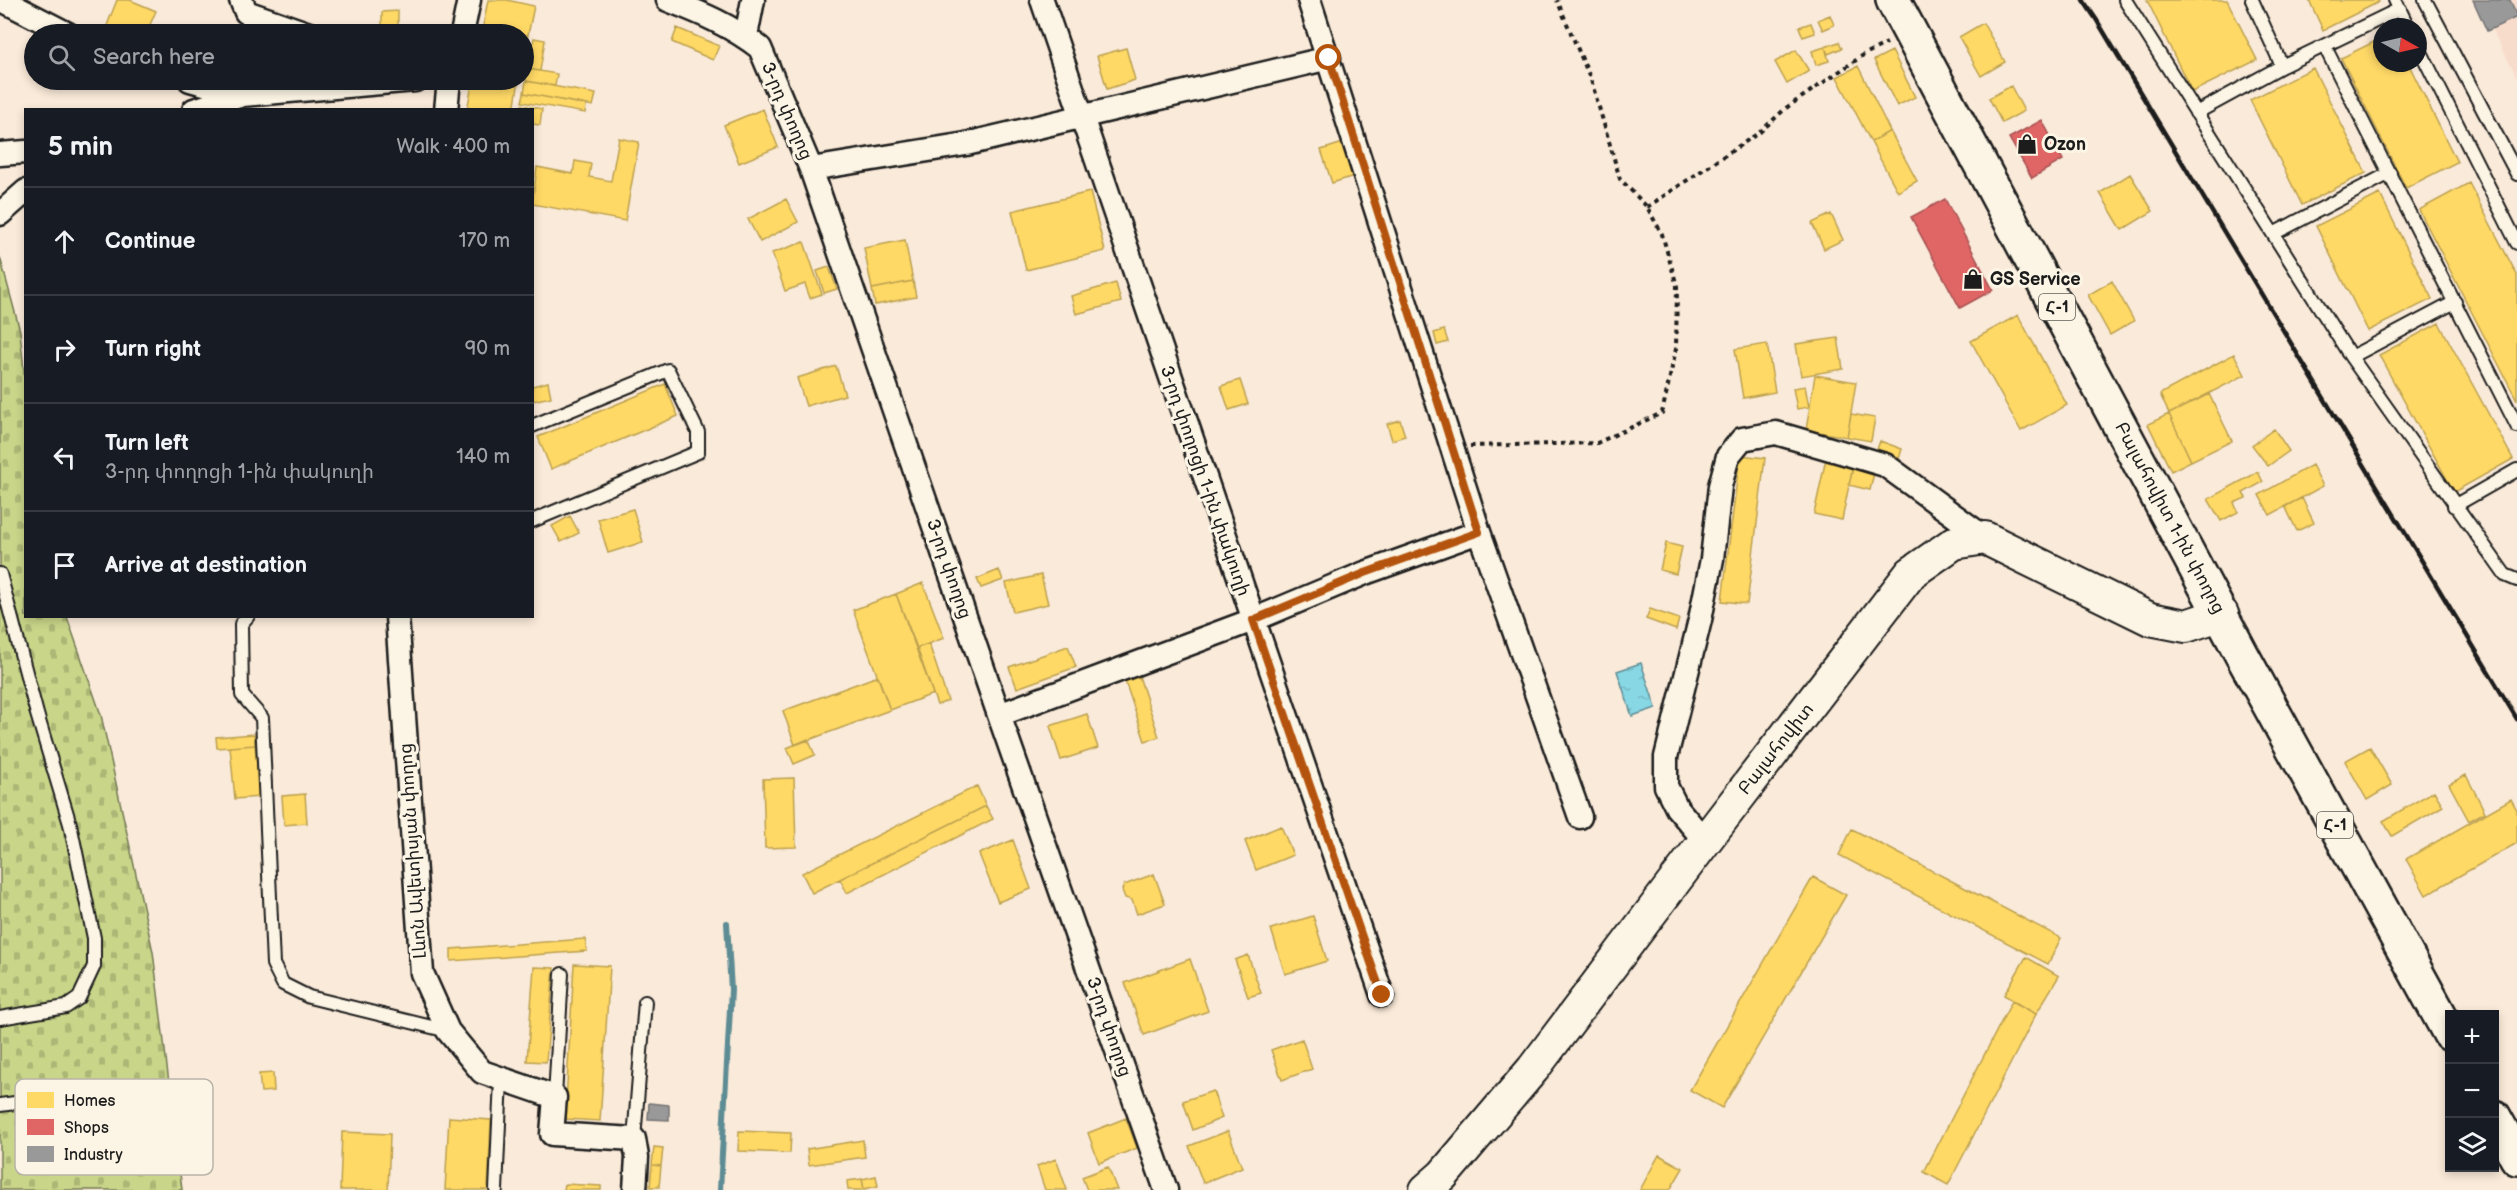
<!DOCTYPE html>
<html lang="en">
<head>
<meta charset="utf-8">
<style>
	body { margin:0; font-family:"Balsamiq Sans","Noto Sans Armenian",sans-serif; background:#20242c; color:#f1f3f6 }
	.controls { position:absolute; right:18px; bottom:18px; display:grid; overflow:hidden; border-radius:0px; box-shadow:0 3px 9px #0003 }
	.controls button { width:54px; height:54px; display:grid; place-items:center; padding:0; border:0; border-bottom:2px solid #363941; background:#171b24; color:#f1f3f6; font:30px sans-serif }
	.compass { position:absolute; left:2373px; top:18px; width:54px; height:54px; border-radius:50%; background:#171b24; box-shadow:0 3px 9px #0003; rotate:98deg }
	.stop { position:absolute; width:18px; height:18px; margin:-14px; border:4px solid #b45309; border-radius:50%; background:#fff }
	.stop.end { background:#b45309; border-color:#fff; box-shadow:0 2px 6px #0008 }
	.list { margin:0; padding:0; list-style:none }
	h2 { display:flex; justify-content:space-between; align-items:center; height:78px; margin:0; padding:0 24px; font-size:26px }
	h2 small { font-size:20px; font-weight:400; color:#9ea1a6 }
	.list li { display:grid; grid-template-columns:39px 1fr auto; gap:18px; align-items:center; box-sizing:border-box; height:108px; padding:0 24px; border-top:2px solid #363941 }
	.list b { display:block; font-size:22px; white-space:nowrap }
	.list p { margin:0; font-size:20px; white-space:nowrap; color:#9ea1a6 }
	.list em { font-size:20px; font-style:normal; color:#9ea1a6 }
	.icon { flex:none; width:33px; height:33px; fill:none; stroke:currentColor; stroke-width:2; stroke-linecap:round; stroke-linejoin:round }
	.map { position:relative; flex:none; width:2517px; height:1190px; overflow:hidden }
	.search { position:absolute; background:#171b24; box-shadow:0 3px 9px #0003; left:24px; top:24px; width:510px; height:66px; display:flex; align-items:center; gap:15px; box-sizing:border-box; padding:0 21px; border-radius:33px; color:#9ea1a6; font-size:22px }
	.panel { position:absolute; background:#171b24; box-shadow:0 3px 9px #0003; left:24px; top:108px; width:510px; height:510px; border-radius:0px }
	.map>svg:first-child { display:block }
	.built { fill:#f8dccb }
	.cemetery { fill:url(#cemetery-stones); stroke:#727952; stroke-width:1.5 }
	.water { fill:url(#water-ripples); stroke:#5d8c94; stroke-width:1.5 }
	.homes { fill:#ffd966; stroke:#bba050; stroke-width:1.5 }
	.shops { fill:#e06666; stroke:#a55050; stroke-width:1.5 }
	.industry { fill:#999; stroke:#747474; stroke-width:1.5 }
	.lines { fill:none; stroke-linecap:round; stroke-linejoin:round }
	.stream { stroke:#5d8c94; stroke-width:6 }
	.lane-casing { stroke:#1c1c1c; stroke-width:16 }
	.street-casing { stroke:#1c1c1c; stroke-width:27 }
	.secondary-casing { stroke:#1c1c1c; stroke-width:36 }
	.primary-casing { stroke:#1c1c1c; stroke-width:38 }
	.path { stroke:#1c1c1c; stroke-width:4; stroke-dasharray:4.5 4.5; stroke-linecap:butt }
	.lane { stroke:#fcf5e5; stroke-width:12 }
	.street { stroke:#fcf5e5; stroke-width:22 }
	.secondary { stroke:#fcf5e5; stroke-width:32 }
	.primary { stroke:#fcf5e5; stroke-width:33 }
	.rail { stroke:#1c1c1c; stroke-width:4.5 }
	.route { stroke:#b45309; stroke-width:8 }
	.labels { text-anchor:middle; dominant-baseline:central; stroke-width:6; stroke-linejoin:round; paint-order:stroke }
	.shield { fill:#fcf5e5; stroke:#5f5d58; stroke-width:1.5 }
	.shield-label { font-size:16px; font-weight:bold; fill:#1c1c1c }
	.street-label { font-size:18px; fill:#1c1c1c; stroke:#fcf5e5 }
	.poi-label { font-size:18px; font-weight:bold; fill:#1c1c1c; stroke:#fcf5e5; text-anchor:start }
	.key { fill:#fcf5e5; stroke:#b9b4a9; stroke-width:1.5 }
	.key-label { font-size:16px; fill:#1c1c1c }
</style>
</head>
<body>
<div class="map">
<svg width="2517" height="1190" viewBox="0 0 2517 1190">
	<defs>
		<pattern id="cemetery-stones" width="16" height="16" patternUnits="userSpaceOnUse" patternTransform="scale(1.5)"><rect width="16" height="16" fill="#c9d689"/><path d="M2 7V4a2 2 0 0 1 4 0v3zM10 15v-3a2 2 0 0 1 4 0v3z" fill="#acb776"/></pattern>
		<pattern id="water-ripples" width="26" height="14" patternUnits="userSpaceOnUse" patternTransform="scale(1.5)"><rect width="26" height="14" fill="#88d7e4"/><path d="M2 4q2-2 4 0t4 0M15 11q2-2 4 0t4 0" fill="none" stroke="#75b8c3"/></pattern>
	</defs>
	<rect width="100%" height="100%" fill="#faead9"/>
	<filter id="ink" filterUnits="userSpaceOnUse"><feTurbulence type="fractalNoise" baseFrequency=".0167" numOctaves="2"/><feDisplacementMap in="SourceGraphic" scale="12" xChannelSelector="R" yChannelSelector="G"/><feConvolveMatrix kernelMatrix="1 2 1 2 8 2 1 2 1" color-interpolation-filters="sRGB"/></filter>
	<g filter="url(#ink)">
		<!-- built -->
		<path class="built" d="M 2476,0 L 2517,0 L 2517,77 Z"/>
		<!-- cemetery -->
		<path class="cemetery" d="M 0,257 L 20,331 L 25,381 L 26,616 L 67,617 L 101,715 L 153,952 L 182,1190 L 0,1190 Z"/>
		<!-- water -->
		<path class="water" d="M 1641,663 L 1656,708 L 1632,716 L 1617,671 Z"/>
		<!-- homes -->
		<path class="homes" d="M 117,0 L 130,0 L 156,11 L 146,34 L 104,33 Z
			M 488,0 L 507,0 L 534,6 L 528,35 L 483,26 Z
			M 2147,0 L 2227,0 L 2257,60 L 2192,92 Z
			M 2309,0 L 2377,0 L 2379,2 L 2323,30 Z
			M 398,11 L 398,26 L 382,26 L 382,12 Z
			M 1830,15 L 1834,25 L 1823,30 L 1818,20 Z
			M 249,23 L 273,29 L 272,34 L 246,34 Z
			M 1811,23 L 1815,33 L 1803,37 L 1799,27 Z
			M 1983,23 L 2005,62 L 1981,76 L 1959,37 Z
			M 483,26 L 528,35 L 524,58 L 524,34 L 481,34 Z
			M 677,28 L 719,46 L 713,60 L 672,42 Z
			M 534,38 L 545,40 L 540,71 L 528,69 Z
			M 2382,38 L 2382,63 L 2408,63 L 2457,162 L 2406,188 L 2341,58 Z
			M 1839,42 L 1842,48 L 1828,54 L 1825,47 Z
			M 1825,47 L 1829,61 L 1816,65 L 1812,51 Z
			M 1126,48 L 1135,80 L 1107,89 L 1097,56 Z
			M 1796,50 L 1809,71 L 1787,84 L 1775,62 Z
			M 1892,51 L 1915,97 L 1897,106 L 1874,60 Z
			M 1858,66 L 1890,131 L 1871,142 L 1837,77 Z
			M 2313,68 L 2366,173 L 2302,205 L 2250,100 Z
			M 528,69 L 557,74 L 555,86 L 526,81 Z
			M 473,80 L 519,80 L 514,110 L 467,110 Z
			M 526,81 L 596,94 L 593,106 L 524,93 Z
			M 2011,86 L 2024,111 L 2002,123 L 1989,98 Z
			M 524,93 L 586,105 L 585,113 L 522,102 Z
			M 522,105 L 542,109 L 540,125 L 532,124 L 532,110 L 521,110 Z
			M 763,109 L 778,147 L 739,163 L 724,125 Z
			M 1890,131 L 1917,181 L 1898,192 L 1871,142 Z
			M 619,138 L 639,142 L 625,221 L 532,204 L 537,167 L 573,174 L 575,161 L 591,164 L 589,177 L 611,181 Z
			M 1343,143 L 1354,176 L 1332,183 L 1321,150 Z
			M 2130,174 L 2153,211 L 2122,230 L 2100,193 Z
			M 2469,183 L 2517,275 L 2517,400 L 2419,210 Z
			M 1090,192 L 1105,251 L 1026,270 L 1012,211 Z
			M 2380,194 L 2432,299 L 2368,331 L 2316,226 Z
			M 786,199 L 798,222 L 760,242 L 748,219 Z
			M 1831,214 L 1843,240 L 1824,249 L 1812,223 Z
			M 905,240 L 913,281 L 872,289 L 864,248 Z
			M 804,242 L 822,294 L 810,298 L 805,284 L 785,291 L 772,253 Z
			M 829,267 L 837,289 L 824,293 L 817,271 Z
			M 913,281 L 916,297 L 875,305 L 872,289 Z
			M 2112,281 L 2134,321 L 2110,335 L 2088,295 Z
			M 1116,283 L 1121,302 L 1076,314 L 1071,296 Z
			M 2018,315 L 2067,405 L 2021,431 L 1971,341 Z
			M 2439,323 L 2513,459 L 2454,492 L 2379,355 Z
			M 1444,330 L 1448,342 L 1437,345 L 1434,333 Z
			M 1838,338 L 1843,369 L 1801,376 L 1796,344 Z
			M 1767,344 L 1775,392 L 1743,398 L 1735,349 Z
			M 2234,354 L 2245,375 L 2169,414 L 2160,394 Z
			M 836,366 L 845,395 L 806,406 L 797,378 Z
			M 1815,375 L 1856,382 L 1847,437 L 1806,430 Z
			M 1240,380 L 1248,404 L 1229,410 L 1221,386 Z
			M 548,382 L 551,397 L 532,401 L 532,386 Z
			M 665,384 L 678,416 L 551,469 L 538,437 Z
			M 1805,386 L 1809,407 L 1797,409 L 1793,388 Z
			M 2209,394 L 2232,441 L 2191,461 L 2169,414 Z
			M 1851,414 L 1875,418 L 1871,441 L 1847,437 Z
			M 2169,414 L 2191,461 L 2171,471 L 2148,424 Z
			M 1400,420 L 1405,436 L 1392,440 L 1387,424 Z
			M 2274,429 L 2289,451 L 2268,466 L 2252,445 Z
			M 1880,441 L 1902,449 L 1898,462 L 1875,455 Z
			M 1827,454 L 1854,460 L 1842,520 L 1814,514 Z
			M 1740,455 L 1765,458 L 1747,604 L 1722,601 Z
			M 2312,465 L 2323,486 L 2270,515 L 2259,495 Z
			M 1853,468 L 1874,473 L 1870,490 L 1849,485 Z
			M 2258,472 L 2263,482 L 2243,493 L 2246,498 L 2234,503 L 2238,512 L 2221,521 L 2208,499 Z
			M 2302,498 L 2314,523 L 2297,531 L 2285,506 Z
			M 633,509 L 643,542 L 608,553 L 598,519 Z
			M 570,516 L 579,533 L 561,542 L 552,526 Z
			M 1666,543 L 1682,547 L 1676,574 L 1660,570 Z
			M 999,570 L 1003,580 L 981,588 L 977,579 Z
			M 1041,575 L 1048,604 L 1013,612 L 1006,583 Z
			M 923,583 L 944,638 L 917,648 L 896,594 Z
			M 896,594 L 933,694 L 890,710 L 853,610 Z
			M 1650,609 L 1679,619 L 1676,630 L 1646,619 Z
			M 929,644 L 948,701 L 937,705 L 917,648 Z
			M 1068,646 L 1076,667 L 1017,688 L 1009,667 Z
			M 1138,673 L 1159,737 L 1145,741 L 1124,678 Z
			M 878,676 L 890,710 L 795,745 L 783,711 Z
			M 1087,714 L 1098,748 L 1061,760 L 1050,726 Z
			M 254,734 L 255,745 L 217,748 L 216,737 Z
			M 808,739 L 815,755 L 794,764 L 787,748 Z
			M 255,745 L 260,797 L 235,799 L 230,747 Z
			M 2370,747 L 2392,785 L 2367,800 L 2345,761 Z
			M 2466,775 L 2485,812 L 2469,821 L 2449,784 Z
			M 794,778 L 796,847 L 765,848 L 763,779 Z
			M 977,786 L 986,806 L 812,893 L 802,873 Z
			M 2434,791 L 2443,806 L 2392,836 L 2383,821 Z
			M 305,794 L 307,823 L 284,825 L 282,796 Z
			M 2511,799 L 2517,810 L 2517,843 L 2426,895 L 2406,859 Z
			M 986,806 L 993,819 L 847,893 L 840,879 Z
			M 1281,826 L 1293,855 L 1256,870 L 1245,841 Z
			M 1852,829 L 2061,938 L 2048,964 L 1839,855 Z
			M 1013,840 L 1031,889 L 998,902 L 979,854 Z
			M 1154,874 L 1165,904 L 1137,914 L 1132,900 L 1125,898 L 1122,890 L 1124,885 Z
			M 1813,877 L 1846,895 L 1722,1108 L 1690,1090 Z
			M 1313,916 L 1327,961 L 1285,974 L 1271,929 Z
			M 585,939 L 587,951 L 451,961 L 451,949 Z
			M 1248,955 L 1261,993 L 1248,997 L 1235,960 Z
			M 2026,957 L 2059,976 L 2036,1014 L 2004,995 Z
			M 1190,959 L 1208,1011 L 1144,1035 L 1125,983 Z
			M 574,964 L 610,966 L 600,1121 L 565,1119 Z
			M 534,967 L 554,968 L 546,1062 L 527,1061 Z
			M 2012,1001 L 2036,1014 L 1948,1185 L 1924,1172 Z
			M 1302,1039 L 1312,1069 L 1282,1080 L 1271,1050 Z
			M 273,1073 L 274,1091 L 261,1092 L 259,1074 Z
			M 1213,1091 L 1222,1118 L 1193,1130 L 1183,1101 Z
			M 449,1117 L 491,1120 L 488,1190 L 445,1190 Z
			M 1126,1118 L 1137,1148 L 1099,1163 L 1088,1133 Z
			M 739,1131 L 791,1133 L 790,1153 L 738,1151 Z
			M 1228,1131 L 1242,1167 L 1203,1183 L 1189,1146 Z
			M 342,1132 L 390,1134 L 388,1190 L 340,1190 Z
			M 863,1140 L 865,1157 L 809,1165 L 807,1149 Z
			M 654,1147 L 663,1148 L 661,1166 L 652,1165 Z
			M 1659,1155 L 1683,1168 L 1670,1190 L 1640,1190 Z
			M 1056,1159 L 1067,1190 L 1045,1190 L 1037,1166 Z
			M 652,1165 L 661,1166 L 659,1187 L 650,1187 Z
			M 1108,1167 L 1117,1190 L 1087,1190 L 1082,1177 Z
			M 876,1176 L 878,1186 L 864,1189 L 862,1179 Z
			M 862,1179 L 864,1190 L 848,1190 L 847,1181 Z
			M 565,1184 L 601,1186 L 601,1190 L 564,1190 Z"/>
		<!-- shops -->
		<path class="shops" d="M 2042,120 L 2063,160 L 2032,178 L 2009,138 Z
			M 1945,199 L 1993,290 L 1960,308 L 1911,217 Z"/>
		<!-- industry -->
		<path class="industry" d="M 2473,0 L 2510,0 L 2517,17 L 2487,31 Z
			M 649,1103 L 669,1105 L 669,1120 L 648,1119 Z"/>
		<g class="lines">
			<!-- stream -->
			<path class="stream" d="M 720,1190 L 731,990 L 727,923"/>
			<!-- lane casing -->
			<g class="lane-casing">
				<path id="lane" d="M 2125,0 L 2351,357 L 2505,575 L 2517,580
					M 2252,0 L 2282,66
					M 2395,0 L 2408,27
					M 2425,0 L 2517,174
					M 2418,46 L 2517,243
					M 2325,47 L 2517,426
					M 2196,113 L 2282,66 L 2400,9
					M 2273,234 L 2390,173
					M 2351,357 L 2455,302
					M 532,426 L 668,370 L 698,432 L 698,452 L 532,521
					M 2454,506 L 2517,470
					M 0,574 L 37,714 L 70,824 L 94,938 L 94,966 L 79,998 L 66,1007 L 0,1018
					M 248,616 L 241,624 L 242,695 L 262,718 L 273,964 L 283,984 L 309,997 L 448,1031
					M 555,1097 L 562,974
					M 0,1105 L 105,1091
					M 634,1139 L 645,1002
					M 496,1190 L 501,1079"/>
			</g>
			<!-- street casing -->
			<g class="street-casing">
				<path id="street" d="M 2,0 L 68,34
					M 241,0 L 246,12 L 309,34
					M 668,0 C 701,13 732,26 760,48 L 811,169 L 999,715 L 1166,1190
					M 1042,0 L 1382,995
					M 1309,0 L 1479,532 L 1580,817
					M 462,34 L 469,0
					M 746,36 L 753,0
					M 190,80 L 243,95 L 415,80
					M 194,110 L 243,95
					M 446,110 L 449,80
					M 0,154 L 26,152
					M 811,169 L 966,144 L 1329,58
					M 0,214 L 26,191
					M 397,616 L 422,973 L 448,1031 L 482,1072 L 555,1097 L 552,1134 L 634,1139 L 637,1157 L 635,1190
					M 999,715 L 1253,620 L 1365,573 L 1479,532
					M 1705,841 L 1677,808 L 1666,786 L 1666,757 L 1700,620 L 1712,559 L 1720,486 L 1728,456 L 1742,439 L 1776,433 L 1885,465 L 1985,538"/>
			</g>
			<!-- secondary casing -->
			<g class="secondary-casing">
				<path id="secondary" d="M 1426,1190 L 1443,1175 L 1533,1069 L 1705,841 L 1911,573 L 1954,543 L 1985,538 L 2150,619 L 2186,626 L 2222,614"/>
			</g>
			<!-- primary casing -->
			<g class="primary-casing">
				<path id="primary" d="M 1893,0 L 2242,655 L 2450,1034
					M 2494,1117 L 2517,1158"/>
			</g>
			<!-- path -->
			<path class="path" d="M 1647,207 L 1760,132 L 1786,108 L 1865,54 L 1887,43
				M 1470,446 L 1597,443 L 1662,413 L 1676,349 L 1677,286 L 1662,234 L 1647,207 L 1620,179 L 1591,80 L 1557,0"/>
			<!-- lane -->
			<use href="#lane" class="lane"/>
			<!-- street -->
			<use href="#street" class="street"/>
			<!-- secondary -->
			<use href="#secondary" class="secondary"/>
			<!-- primary -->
			<use href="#primary" class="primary"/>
			<!-- rail -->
			<path class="rail" d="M 2083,0 L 2096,19 L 2517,719"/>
		</g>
	</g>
	<g class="lines" filter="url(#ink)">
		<!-- route -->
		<path class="route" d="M 1329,58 L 1479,532 L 1365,573 L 1253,620 L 1382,995"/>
	</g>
	<!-- icons -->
	<defs>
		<g id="shop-bare" transform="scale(1.62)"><path d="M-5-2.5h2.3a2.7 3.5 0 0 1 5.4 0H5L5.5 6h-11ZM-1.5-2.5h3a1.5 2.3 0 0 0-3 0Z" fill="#1c1c1c" stroke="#fcf5e5" stroke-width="2.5" paint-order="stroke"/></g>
	</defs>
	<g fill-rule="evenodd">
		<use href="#shop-bare" x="2027" y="144"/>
		<use href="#shop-bare" x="1973" y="279"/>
	</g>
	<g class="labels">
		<!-- shield labels -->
		<g class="shield">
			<rect x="2039" y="294" width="36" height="26" rx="4.5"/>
			<rect x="2317" y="812" width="36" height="26" rx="4.5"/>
		</g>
		<g class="shield-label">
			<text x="2057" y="307">Հ-1</text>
			<text x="2335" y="825">Հ-1</text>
		</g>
		<!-- street labels -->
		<g class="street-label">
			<text transform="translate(787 111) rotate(67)">3-րդ փողոց</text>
			<text transform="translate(1205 481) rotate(71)">3-րդ փողոցի 1-ին փակուղի</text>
			<text transform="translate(2170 518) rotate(62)">Բալահովիտ 1-ին փողոց</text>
			<text transform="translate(949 569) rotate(71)">3-րդ փողոց</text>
			<text transform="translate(1776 749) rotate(-52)">Բալահովիտ</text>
			<text transform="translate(413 851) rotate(-94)">Լևոն Ավետիսյան փողոց</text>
			<text transform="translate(1109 1027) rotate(71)">3-րդ փողոց</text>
		</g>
		<!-- poi labels -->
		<g class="poi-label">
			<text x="2044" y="144">Ozon</text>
			<text x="1990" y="279">GS Service</text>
		</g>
	</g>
	<!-- legend -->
	<rect x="15" y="1079" width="198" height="96" rx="9" class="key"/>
	<rect x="27" y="1092" width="27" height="16" fill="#ffd966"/>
	<rect x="27" y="1119" width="27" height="16" fill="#e06666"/>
	<rect x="27" y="1146" width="27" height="16" fill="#999"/>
	<g class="key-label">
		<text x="64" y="1106">Homes</text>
		<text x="64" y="1133">Shops</text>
		<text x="64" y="1160">Industry</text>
	</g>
</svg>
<div class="controls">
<button>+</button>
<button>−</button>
<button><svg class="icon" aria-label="layers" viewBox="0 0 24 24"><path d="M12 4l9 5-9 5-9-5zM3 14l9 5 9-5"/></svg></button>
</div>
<svg class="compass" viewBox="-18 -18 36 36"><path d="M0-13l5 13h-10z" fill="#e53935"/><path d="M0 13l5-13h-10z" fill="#9ea1a6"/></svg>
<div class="stop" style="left:1329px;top:58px"></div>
<div class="stop end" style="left:1382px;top:995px"></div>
<div class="search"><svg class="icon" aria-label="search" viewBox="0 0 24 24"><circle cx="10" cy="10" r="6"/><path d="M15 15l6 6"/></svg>Search here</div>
<section class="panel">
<h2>5 min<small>Walk · 400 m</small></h2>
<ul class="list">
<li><svg class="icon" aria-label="ahead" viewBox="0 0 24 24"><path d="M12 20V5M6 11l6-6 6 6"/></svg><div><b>Continue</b></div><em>170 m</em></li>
<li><svg class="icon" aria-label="right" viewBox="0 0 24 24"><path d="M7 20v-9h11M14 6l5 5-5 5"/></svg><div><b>Turn right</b></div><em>90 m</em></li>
<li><svg class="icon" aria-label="left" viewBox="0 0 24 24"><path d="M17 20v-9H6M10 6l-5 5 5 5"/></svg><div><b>Turn left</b><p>3-րդ փողոցի 1-ին փակուղի</p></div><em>140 m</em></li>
<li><svg class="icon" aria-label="arrive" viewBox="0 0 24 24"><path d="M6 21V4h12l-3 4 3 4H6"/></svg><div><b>Arrive at destination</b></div></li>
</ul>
</section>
</div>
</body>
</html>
